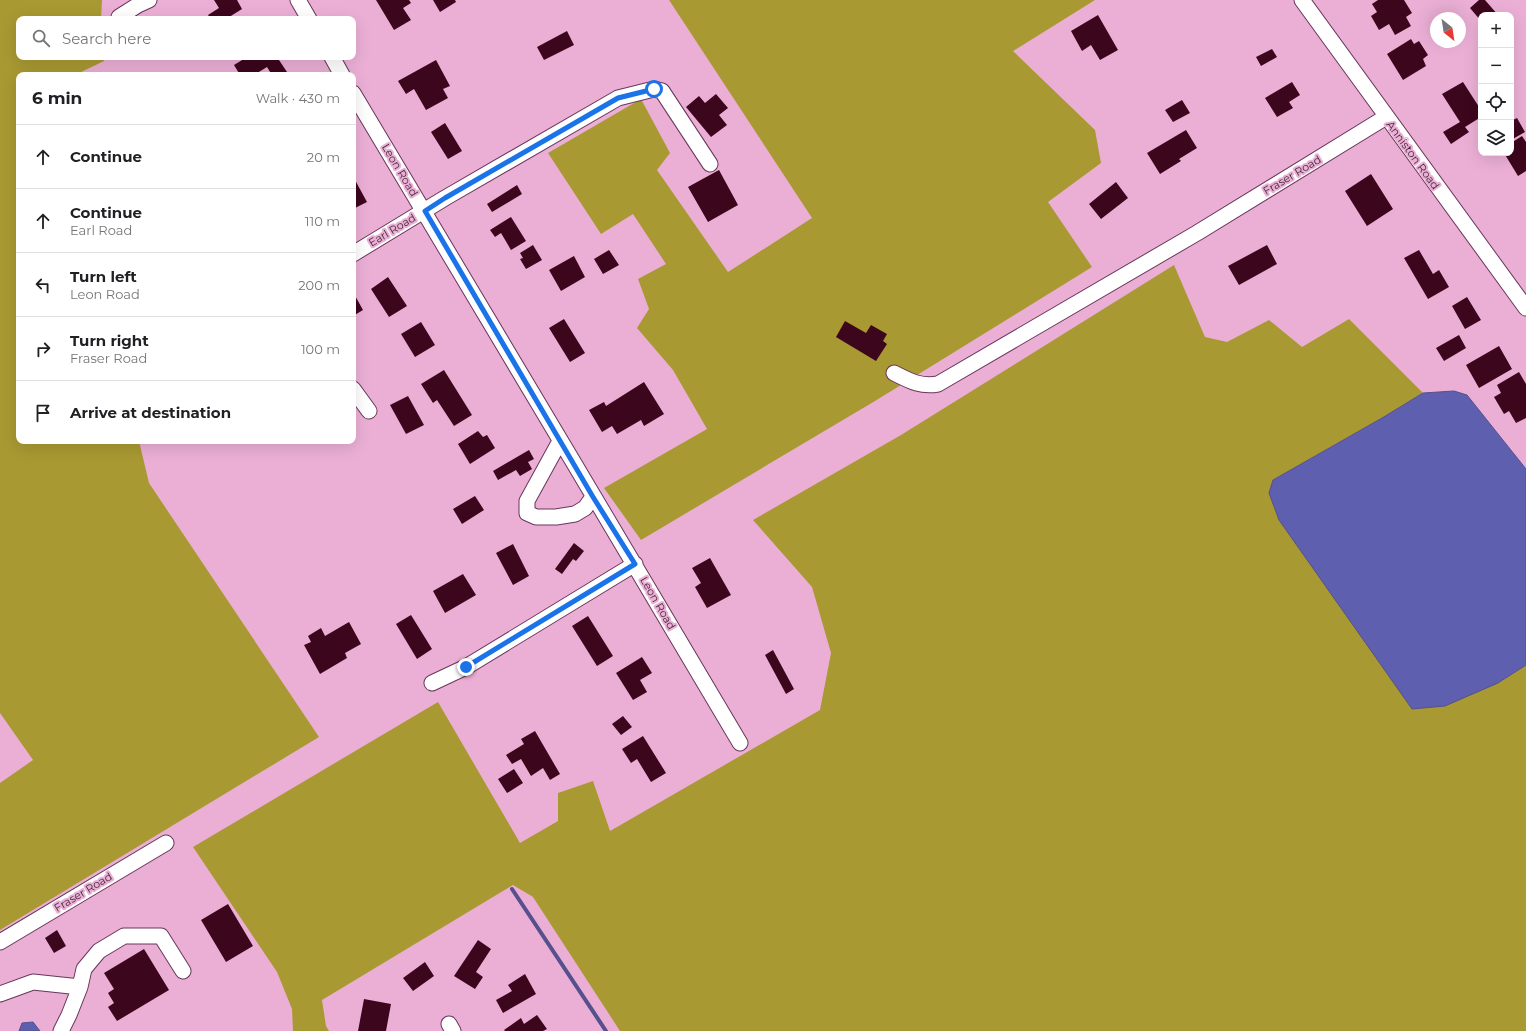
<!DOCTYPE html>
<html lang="en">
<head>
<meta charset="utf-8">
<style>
	body { margin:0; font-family:Montserrat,sans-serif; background:#f2f2f2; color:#202124 }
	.controls { position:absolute; right:12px; top:12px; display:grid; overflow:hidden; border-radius:8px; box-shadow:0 4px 16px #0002 }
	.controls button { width:36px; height:36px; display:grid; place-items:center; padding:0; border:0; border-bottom:1px solid #e0e0e0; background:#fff; color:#202124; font:20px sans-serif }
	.compass { position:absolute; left:1430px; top:12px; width:36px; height:36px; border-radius:50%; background:#fff; box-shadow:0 4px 16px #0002; rotate:150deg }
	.stop { position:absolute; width:12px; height:12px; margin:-9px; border:3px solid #1a73e8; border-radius:50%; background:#fff }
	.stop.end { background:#1a73e8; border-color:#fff; box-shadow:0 1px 4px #0008 }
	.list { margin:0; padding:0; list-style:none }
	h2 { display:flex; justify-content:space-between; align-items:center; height:52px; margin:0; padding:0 16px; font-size:17px }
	h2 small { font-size:13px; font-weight:400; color:#757577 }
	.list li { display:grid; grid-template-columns:26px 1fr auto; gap:12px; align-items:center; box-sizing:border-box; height:64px; padding:0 16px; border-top:1px solid #e0e0e0 }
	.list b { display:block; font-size:15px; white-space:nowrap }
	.list p { margin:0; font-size:13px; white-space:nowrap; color:#757577 }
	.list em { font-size:13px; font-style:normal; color:#757577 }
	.icon { flex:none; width:22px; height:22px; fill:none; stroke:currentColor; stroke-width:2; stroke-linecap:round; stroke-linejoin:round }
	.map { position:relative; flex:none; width:1526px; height:1031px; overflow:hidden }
	.search { position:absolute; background:#fff; box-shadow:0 4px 16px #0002; left:16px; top:16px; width:340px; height:44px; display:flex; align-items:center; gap:10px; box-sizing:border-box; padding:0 14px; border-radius:8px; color:#757577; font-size:15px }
	.panel { position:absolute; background:#fff; box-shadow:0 4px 16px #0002; left:16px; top:72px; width:340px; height:372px; border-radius:8px }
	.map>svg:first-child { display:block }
	.forest { fill:#a99932 }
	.water { fill:#5e60af; stroke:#56508c }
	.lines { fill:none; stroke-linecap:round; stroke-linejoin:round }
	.stream { stroke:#56508c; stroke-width:4 }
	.building { fill:#3c061d }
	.minor-casing { stroke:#683658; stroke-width:17 }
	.minor { stroke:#fff; stroke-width:15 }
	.route { stroke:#1a73e8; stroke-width:5 }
	.labels { text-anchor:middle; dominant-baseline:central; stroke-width:4; stroke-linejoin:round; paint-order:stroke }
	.street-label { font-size:11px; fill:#422b3a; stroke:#ebafd5 }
</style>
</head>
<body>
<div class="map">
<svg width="1526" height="1031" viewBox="0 0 1526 1031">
	<rect width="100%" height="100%" fill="#ebafd5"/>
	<!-- forest -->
	<path class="forest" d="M 0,0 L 102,0 L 101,19 L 19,19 L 19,57 L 103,57 L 104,61 L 75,75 L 19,75 L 19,441 L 139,441 L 149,483 L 319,737 L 0,930 L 0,783 L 33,760 L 0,713 Z
		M 669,0 L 1095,0 L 1013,51 L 1095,130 L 1101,163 L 1048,202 L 1092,267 L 875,401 L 641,540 L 604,488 L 707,429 L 673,370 L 637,328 L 649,309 L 638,279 L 666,264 L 633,214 L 601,234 L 548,153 L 641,99 L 670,153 L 657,170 L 728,272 L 812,218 Z
		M 1174,265 L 1205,337 L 1227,342 L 1269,320 L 1302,347 L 1349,319 L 1423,393 L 1382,418 L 1273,480 L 1498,683 L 1526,665 L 1526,1031 L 620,1031 L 533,897 L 513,885 L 322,1000 L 326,1026 L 329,1031 L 293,1031 L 292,1009 L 277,972 L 193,847 L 438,702 L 520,843 L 558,821 L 558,793 L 593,781 L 610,831 L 820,710 L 831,653 L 812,587 L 753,520 L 901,435 Z"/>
	<!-- water -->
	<path class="water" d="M 1454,391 L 1467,395 L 1526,469 L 1526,665 L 1498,683 L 1445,706 L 1412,709 L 1279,520 L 1269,493 L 1273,480 L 1382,418 L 1423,393 Z
		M 33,1022 L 40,1031 L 19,1031 L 22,1023 Z"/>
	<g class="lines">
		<!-- stream -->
		<path class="stream" d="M 512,889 L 606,1031"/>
	</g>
	<!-- building -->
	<path class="building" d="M 214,0 L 237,0 L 242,9 L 226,19 L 211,19 L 208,15 L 219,8 Z
		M 376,0 L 409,0 L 411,3 L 403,8 L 411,20 L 394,30 Z
		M 433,0 L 455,0 L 456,2 L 440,12 Z
		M 1378,0 L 1404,0 L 1412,13 L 1406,17 L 1411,26 L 1395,35 L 1389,24 L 1379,30 L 1371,16 L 1377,12 L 1372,4 Z
		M 1479,0 L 1485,0 L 1498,15 L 1481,15 L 1481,21 L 1470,8 Z
		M 1098,15 L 1118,50 L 1100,60 L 1091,45 L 1082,51 L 1071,31 Z
		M 567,31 L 574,45 L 544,60 L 537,47 Z
		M 1411,39 L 1414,44 L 1419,41 L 1428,55 L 1423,59 L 1426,66 L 1403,80 L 1387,54 Z
		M 1272,49 L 1277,57 L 1261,66 L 1256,57 Z
		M 247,57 L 284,57 L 279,60 L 287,72 L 283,75 L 272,75 L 267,67 L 254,75 L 240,75 L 234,65 Z
		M 436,60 L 450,86 L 443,89 L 448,98 L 426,110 L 414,89 L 406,94 L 398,81 Z
		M 1292,82 L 1300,95 L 1289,102 L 1293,108 L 1277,117 L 1265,98 Z
		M 1463,82 L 1481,110 L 1481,117 L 1465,127 L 1469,132 L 1451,144 L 1443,132 L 1460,122 L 1442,94 Z
		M 716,94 L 728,108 L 719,115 L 727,125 L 711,137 L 686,107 L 699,96 L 705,103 Z
		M 1182,100 L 1190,113 L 1173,122 L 1165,110 Z
		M 1517,118 L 1525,132 L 1511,140 L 1511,121 Z
		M 445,123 L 462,151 L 448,159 L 431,132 Z
		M 1186,130 L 1197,148 L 1179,159 L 1181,161 L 1160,174 L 1147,153 Z
		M 1522,136 L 1526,142 L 1526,171 L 1518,176 L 1504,153 L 1511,153 L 1511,143 Z
		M 719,170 L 738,205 L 708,222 L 688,187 Z
		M 1371,174 L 1393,209 L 1367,226 L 1345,191 Z
		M 355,180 L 367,202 L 353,209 L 353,181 Z
		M 1116,182 L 1128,198 L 1101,219 L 1089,204 Z
		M 517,185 L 522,194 L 492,212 L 487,204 Z
		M 511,217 L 526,241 L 511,250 L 501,233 L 495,237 L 490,230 Z
		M 533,245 L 542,260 L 526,269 L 520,259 L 523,258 L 520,253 Z
		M 1267,245 L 1277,264 L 1239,285 L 1228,266 Z
		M 609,250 L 619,265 L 603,274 L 594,259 Z
		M 1419,250 L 1433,274 L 1439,270 L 1449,287 L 1428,299 L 1404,258 Z
		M 574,256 L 585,277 L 561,291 L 549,270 Z
		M 388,277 L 407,306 L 389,317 L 371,289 Z
		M 353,292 L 363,310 L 353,316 Z
		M 1467,297 L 1481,320 L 1465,329 L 1452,306 Z
		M 564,319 L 585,353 L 570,362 L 549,328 Z
		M 845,321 L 866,333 L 871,325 L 887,334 L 883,341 L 887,344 L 876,361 L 836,337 Z
		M 421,322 L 435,345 L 415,357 L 401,334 Z
		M 1459,335 L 1466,348 L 1444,361 L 1436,348 Z
		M 1499,346 L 1512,369 L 1479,388 L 1466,365 Z
		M 444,370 L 472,415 L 454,426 L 437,400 L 433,403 L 421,384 Z
		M 1519,372 L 1526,384 L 1526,418 L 1516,423 L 1509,411 L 1504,414 L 1494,397 L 1501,393 L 1497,385 Z
		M 644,382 L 664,414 L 644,426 L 641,420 L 617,434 L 612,426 L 602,432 L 589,410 L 604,402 L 606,406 Z
		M 408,396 L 424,425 L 406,434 L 390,405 Z
		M 478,431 L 483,437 L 487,435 L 495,448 L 470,464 L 458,444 Z
		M 529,450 L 534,459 L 528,462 L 532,469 L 520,476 L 516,470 L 498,480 L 493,471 Z
		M 475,496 L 484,510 L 462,524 L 453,509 Z
		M 574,543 L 584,551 L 576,561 L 573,559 L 562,574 L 555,569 Z
		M 513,544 L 529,576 L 513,585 L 496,553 Z
		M 710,558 L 731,595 L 707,608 L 695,587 L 701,583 L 692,568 Z
		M 463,574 L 476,595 L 445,613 L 433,591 Z
		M 411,615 L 432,649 L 417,659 L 396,624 Z
		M 588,616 L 613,656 L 597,666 L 572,626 Z
		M 349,622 L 361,644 L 345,653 L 347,658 L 320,674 L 304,645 L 311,642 L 308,636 L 321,628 L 325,636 Z
		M 773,650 L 794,689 L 786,694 L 765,655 Z
		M 642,657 L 652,673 L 640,680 L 647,692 L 633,700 L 616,673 Z
		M 623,716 L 632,727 L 621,735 L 612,724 Z
		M 535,731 L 560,774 L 550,780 L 543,768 L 531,776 L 521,759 L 512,764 L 506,755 L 524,744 L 521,739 Z
		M 643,736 L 666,773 L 651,782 L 637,759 L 631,763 L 622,749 Z
		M 514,769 L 523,783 L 507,793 L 498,779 Z
		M 228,904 L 253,946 L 226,962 L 201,920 Z
		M 57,930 L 66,946 L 54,953 L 45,938 Z
		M 478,940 L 491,949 L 476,972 L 483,977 L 475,989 L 454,976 Z
		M 144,949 L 169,990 L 117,1021 L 108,1007 L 114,1003 L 108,993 L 114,989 L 104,973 Z
		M 425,962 L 434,976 L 413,991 L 403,978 Z
		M 525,974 L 536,994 L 503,1013 L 496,1000 L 512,991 L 508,985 Z
		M 364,999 L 391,1004 L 386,1031 L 358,1031 Z
		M 537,1015 L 547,1029 L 543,1031 L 505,1031 L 504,1030 L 521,1018 L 524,1024 Z"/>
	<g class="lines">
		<!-- minor casing -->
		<g class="minor-casing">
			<path id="minor" d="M 298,0 L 309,19
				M 1302,0 L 1526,308
				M 119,17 L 138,5 L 149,0
				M 332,57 L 342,75
				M 353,93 C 482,309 612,526 740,743
				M 353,254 L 445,198 L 618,98 L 654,89 L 662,91 L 710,164
				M 894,373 C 910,381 920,387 938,384 L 1197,233 L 1386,117
				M 353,389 L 369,411
				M 560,441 L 527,501 L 527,513 L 536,517 L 556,517 L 575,514 L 585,508 L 593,497
				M 432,683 L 466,667 L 635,564
				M 0,942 L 166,843
				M 80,987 L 84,969 L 99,951 L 124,936 L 161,936 L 183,971
				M 0,994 L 33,982 L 80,987 L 69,1015 L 61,1031
				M 449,1024 L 453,1031"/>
		</g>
		<!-- minor -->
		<use href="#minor" class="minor"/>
	</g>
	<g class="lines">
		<!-- route -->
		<path class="route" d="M 466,667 L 635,564 L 593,497 L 425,211 L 445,198 L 618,98 L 654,89"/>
	</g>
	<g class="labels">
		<!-- street labels -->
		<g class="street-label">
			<text transform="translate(1413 155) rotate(54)">Anniston Road</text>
			<text transform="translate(400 170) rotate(59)">Leon Road</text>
			<text transform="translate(1292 175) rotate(-31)">Fraser Road</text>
			<text transform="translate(392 230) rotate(-31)">Earl Road</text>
			<text transform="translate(658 603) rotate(60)">Leon Road</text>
			<text transform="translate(83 892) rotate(-31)">Fraser Road</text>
		</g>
	</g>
</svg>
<div class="controls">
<button>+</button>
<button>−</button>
<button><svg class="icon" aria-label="locate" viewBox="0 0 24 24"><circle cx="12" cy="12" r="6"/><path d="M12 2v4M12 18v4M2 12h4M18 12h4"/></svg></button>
<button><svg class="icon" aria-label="layers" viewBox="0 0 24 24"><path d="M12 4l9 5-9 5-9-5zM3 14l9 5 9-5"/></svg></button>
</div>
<svg class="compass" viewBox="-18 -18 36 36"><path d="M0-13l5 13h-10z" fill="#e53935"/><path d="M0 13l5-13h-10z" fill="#757577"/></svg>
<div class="stop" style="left:654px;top:89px"></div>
<div class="stop end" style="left:466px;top:667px"></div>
<div class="search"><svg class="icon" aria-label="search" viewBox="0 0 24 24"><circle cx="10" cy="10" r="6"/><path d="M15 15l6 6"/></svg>Search here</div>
<section class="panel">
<h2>6 min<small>Walk · 430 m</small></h2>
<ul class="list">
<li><svg class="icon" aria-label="ahead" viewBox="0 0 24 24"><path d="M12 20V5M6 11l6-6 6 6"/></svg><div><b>Continue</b></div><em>20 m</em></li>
<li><svg class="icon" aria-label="ahead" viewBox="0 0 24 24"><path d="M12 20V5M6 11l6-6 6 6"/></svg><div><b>Continue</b><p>Earl Road</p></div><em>110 m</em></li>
<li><svg class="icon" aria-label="left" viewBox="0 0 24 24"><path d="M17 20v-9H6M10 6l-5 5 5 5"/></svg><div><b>Turn left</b><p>Leon Road</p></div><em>200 m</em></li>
<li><svg class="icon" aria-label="right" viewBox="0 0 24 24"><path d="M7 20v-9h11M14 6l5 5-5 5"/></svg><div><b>Turn right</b><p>Fraser Road</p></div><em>100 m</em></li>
<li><svg class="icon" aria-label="arrive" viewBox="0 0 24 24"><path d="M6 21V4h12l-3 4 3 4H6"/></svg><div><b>Arrive at destination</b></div></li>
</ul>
</section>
</div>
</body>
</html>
